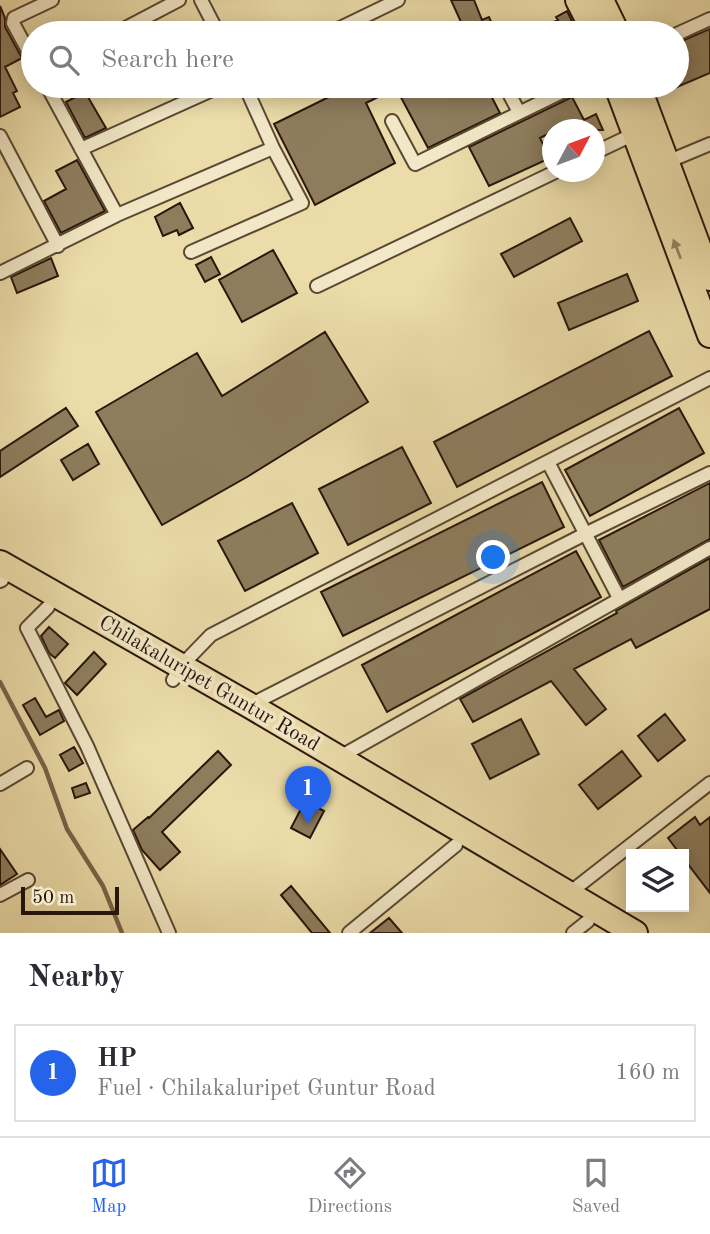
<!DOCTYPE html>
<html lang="en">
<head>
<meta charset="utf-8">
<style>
	body { margin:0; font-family:"Old Standard TT",serif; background:#f2f2f3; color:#2b2b33 }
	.controls { position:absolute; right:21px; bottom:21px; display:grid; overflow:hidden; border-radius:0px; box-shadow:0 4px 18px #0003 }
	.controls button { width:63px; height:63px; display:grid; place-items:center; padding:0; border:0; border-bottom:2px solid #e1e1e2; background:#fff; color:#2b2b33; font:35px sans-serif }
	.compass { position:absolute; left:542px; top:119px; width:63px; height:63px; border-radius:50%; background:#fff; box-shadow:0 4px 18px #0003; rotate:49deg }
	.scale { position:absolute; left:21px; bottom:18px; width:98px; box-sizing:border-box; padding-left:7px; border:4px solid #29170b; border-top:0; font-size:19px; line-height:24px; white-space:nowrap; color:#29170b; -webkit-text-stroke:5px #f2e8c7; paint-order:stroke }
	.you { position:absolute; left:494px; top:558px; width:24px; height:24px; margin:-18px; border:5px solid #fff; border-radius:50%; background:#1a73e8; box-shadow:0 0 0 10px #1a73e833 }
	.badge { display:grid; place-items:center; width:46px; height:46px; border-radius:50%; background:#2563eb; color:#fff; font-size:23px; font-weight:700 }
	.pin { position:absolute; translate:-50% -58px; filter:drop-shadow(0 2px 4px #0008) }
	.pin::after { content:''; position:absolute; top:37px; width:24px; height:21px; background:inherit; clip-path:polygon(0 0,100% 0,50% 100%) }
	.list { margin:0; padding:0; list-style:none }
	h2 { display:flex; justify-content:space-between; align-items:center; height:91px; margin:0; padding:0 28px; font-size:30px }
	h2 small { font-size:23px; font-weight:400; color:#7c7c81 }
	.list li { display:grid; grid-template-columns:46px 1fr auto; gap:21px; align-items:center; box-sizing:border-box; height:98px; margin:0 14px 14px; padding:0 14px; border:2px solid #e1e1e2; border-radius:0px }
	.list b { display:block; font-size:26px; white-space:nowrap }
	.list p { margin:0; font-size:23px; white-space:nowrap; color:#7c7c81 }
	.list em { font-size:23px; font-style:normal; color:#7c7c81 }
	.icon { flex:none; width:38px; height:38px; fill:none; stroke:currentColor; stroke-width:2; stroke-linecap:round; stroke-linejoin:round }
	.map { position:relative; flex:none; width:710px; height:933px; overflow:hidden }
	.search { position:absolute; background:#fff; box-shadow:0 4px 18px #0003; left:21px; right:21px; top:21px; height:77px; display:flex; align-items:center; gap:18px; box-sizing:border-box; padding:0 24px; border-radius:38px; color:#7c7c81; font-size:26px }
	.sheet { height:203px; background:#fff }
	nav { display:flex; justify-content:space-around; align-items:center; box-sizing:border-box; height:98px; border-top:2px solid #e1e1e2; background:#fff; font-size:19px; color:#7c7c81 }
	nav a { display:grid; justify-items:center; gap:4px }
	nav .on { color:#2563eb }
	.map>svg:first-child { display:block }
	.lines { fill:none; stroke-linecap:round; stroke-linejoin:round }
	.stream { stroke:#766549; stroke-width:4.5 }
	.building { fill:#8e7d5d; stroke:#29170b; stroke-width:2 }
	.street-casing { stroke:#5a4832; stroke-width:16 }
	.highway-casing { stroke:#29170b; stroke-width:28 }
	.street { stroke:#f2e8c7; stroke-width:12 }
	.highway { stroke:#ebdca9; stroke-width:24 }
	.oneway { fill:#948362 }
	.labels { text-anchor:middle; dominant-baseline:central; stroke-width:7; stroke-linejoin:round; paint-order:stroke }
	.street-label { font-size:21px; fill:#29170b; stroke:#f2e8c7 }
</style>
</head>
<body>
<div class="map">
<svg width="710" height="933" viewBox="0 0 710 933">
	<rect width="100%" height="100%" fill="#ebdca9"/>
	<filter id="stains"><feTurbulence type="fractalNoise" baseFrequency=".00286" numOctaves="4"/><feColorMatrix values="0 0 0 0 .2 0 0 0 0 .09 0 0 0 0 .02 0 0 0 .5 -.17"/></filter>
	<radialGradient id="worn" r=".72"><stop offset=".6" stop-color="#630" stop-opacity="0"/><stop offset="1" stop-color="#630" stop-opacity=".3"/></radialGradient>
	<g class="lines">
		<!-- stream -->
		<path class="stream" d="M 0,682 L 45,768 L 67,829 L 103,886 L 122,933"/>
	</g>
	<!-- building -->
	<path class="building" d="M 451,0 L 474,0 L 482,20 L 489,17 L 496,33 L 466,33 Z
		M 0,6 L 5,18 L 5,27 L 22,58 L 5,67 L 17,91 L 13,93 L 20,107 L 0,117 Z
		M 567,11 L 578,33 L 532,33 L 558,20 L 556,17 Z
		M 710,29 L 710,73 L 677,87 L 677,43 Z
		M 351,86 L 486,86 L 500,113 L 428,148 L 396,88 L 366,103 L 395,163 L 315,205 L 274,124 Z
		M 85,92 L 106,128 L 85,138 L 66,102 Z
		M 572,97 L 584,120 L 596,114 L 603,130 L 552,130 L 552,132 L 540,138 L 550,158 L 489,186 L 469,147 Z
		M 77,160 L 105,211 L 61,233 L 44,201 L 66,189 L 56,171 Z
		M 180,203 L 193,228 L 179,235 L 177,230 L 163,236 L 155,217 Z
		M 570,218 L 582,241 L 514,277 L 501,254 Z
		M 273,250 L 297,293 L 242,322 L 219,280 Z
		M 211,257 L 220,274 L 205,282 L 196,265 Z
		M 51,258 L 58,276 L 17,293 L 11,277 Z
		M 627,274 L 638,301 L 569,330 L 558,303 Z
		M 649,331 L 672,376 L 457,487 L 434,442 Z
		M 325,332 L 368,402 L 247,477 L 162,525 L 96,412 L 197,353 L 222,396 Z
		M 66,408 L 78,426 L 0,477 L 0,451 Z
		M 679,408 L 704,453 L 590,516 L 565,470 Z
		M 88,444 L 99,464 L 73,480 L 61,460 Z
		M 402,447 L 431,503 L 348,545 L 319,489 Z
		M 542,482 L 564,527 L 343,636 L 321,592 Z
		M 710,483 L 710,539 L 623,587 L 599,540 Z
		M 292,503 L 318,553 L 245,591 L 218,541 Z
		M 576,551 L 601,597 L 387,712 L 362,665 Z
		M 710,558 L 710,609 L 636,648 L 631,639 L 574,669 L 606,709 L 586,725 L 551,681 L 473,722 L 460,699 L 617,613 L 616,611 Z
		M 49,627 L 68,644 L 55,658 L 49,653 L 41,636 Z
		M 94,652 L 106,664 L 77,695 L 65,683 Z
		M 35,698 L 46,717 L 59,710 L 64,721 L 40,735 L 23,705 Z
		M 665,714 L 685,740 L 658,761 L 638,736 Z
		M 521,719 L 539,754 L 490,779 L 472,744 Z
		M 74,747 L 83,763 L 69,771 L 60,755 Z
		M 218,751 L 231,765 L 162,832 L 180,852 L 160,870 L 142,850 L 133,830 L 148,817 L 149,818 Z
		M 622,751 L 641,776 L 598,809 L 579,785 Z
		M 86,783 L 90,793 L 75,798 L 72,788 Z
		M 305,801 L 324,811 L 310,838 L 291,828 Z
		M 695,817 L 700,825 L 710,817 L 710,893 L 684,859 L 684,854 L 680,854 L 668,838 Z
		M 0,849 L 17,874 L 0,885 Z
		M 291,886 L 330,933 L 312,933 L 281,895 Z
		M 389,918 L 402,933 L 370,933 Z"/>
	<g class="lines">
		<!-- street casing -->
		<g class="street-casing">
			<path id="street" d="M 201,0 L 218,33
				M 116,33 L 179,0
				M 330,33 L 398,0
				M 677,34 L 710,19
				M 33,60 L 13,23 L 14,18 L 52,0
				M 47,86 L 117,215
				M 505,86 L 519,112
				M 392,121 L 415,164 L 574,86
				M 0,136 L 58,246
				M 81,149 L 221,86
				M 594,153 L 634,134
				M 667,162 L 710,144
				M 191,252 L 302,203 L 273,148 L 245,86
				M 0,273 L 117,215 L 273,148
				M 317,286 L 555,172
				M 548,462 L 619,598
				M 0,581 L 2,580
				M 48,607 L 27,628 L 87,746 L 169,933
				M 173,680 L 180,667 L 211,635 L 710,378
				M 250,705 L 587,533 L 710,473
				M 338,758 L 710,548
				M 0,784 L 27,768
				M 568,894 L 710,783
				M 0,895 L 28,880
				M 349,933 L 456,845
				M 573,933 L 588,921"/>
		</g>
		<!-- highway casing -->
		<g class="highway-casing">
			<path id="highway" d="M 578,0 L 595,33
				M 601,0 L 617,33
				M 617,86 L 710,335
				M 638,86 L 710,278
				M 0,563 L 249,705 L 635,933"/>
		</g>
		<!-- street -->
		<use href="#street" class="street"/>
		<!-- highway -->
		<use href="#highway" class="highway"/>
	</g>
	<!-- one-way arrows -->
	<defs><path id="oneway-solid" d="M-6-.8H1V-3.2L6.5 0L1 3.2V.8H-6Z" transform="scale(1.75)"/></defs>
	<use class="oneway" href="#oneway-solid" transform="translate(677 249) rotate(-111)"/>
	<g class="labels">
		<!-- street labels -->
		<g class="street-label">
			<text transform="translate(209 684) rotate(30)">Chilakaluripet Guntur Road</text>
		</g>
	</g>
	<rect width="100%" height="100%" filter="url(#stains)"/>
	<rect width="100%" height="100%" fill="url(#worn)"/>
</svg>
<div class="controls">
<button><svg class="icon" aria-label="layers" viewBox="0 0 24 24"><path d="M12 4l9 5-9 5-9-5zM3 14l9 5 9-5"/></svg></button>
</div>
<svg class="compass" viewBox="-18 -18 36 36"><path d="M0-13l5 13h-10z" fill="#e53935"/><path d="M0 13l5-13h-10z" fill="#7c7c81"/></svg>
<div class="scale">50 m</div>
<div class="you"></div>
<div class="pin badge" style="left:308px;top:824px">1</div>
<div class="search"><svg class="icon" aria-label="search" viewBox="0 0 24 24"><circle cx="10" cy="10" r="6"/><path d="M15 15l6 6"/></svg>Search here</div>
</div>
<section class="sheet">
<h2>Nearby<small></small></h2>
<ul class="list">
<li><span class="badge">1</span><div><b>HP</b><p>Fuel · Chilakaluripet Guntur Road</p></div><em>160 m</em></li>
</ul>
</section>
<nav>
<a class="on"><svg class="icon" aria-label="map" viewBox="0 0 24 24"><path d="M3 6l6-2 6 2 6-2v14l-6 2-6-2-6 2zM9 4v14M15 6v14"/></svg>Map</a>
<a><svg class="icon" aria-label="directions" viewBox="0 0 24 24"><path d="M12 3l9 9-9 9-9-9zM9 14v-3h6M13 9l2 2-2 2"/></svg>Directions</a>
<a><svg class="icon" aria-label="saved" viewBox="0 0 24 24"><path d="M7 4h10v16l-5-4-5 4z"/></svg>Saved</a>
</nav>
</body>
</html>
